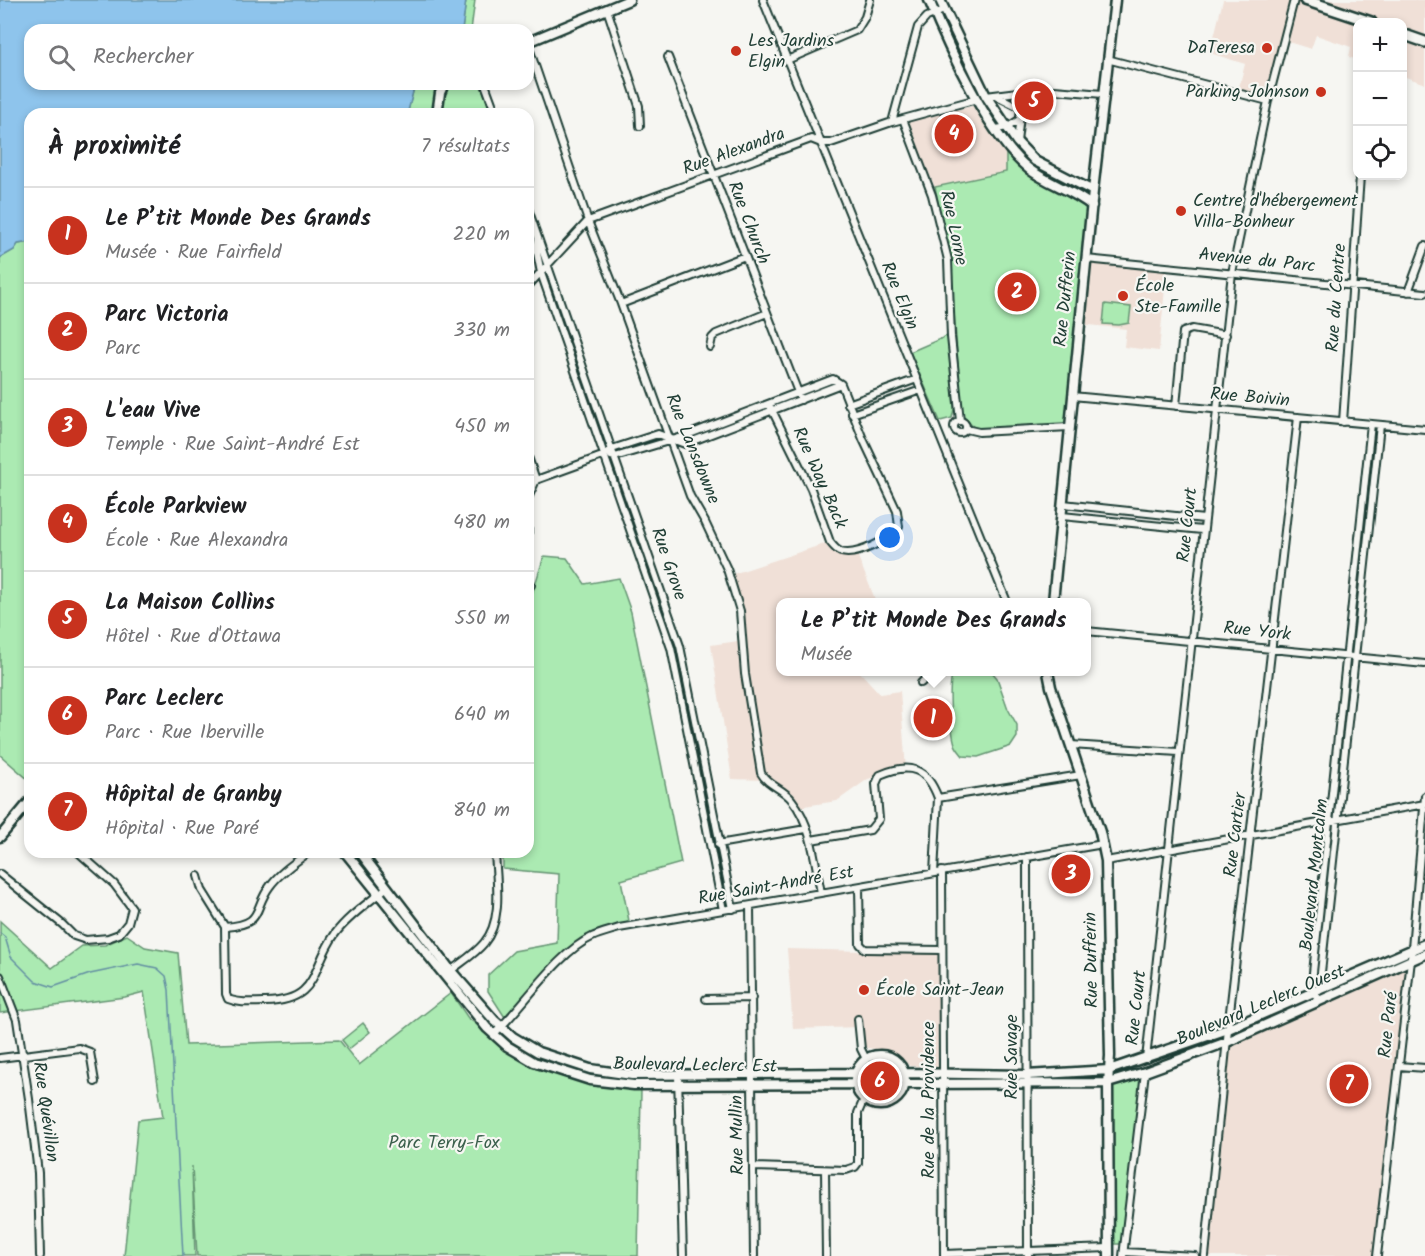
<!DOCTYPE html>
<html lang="fr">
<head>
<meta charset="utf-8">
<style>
	body { margin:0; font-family:Kalam,sans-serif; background:#f6f6f6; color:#202124 }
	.controls { position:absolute; right:18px; top:18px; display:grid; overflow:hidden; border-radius:12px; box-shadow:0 3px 9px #0003 }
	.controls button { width:54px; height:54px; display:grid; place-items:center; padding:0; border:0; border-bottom:2px solid #e0e0e0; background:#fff; color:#202124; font:30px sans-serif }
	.you { position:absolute; left:890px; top:538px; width:21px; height:21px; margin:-15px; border:4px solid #fff; border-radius:50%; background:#1a73e8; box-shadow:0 0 0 9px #1a73e833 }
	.badge { display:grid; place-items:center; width:39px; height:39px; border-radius:50%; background:#c8321e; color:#fff; font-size:20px; font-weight:700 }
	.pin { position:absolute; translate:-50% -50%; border:3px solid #fff; box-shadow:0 2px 6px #0006 }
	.popup { position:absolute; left:776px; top:598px; width:315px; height:78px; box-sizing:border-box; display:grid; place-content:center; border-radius:12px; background:#fff; filter:drop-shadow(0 2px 4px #0005); font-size:20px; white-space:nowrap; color:#757577 }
	.popup b { font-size:22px; color:#202124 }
	.popup::after { content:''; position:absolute; left:50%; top:100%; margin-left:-12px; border:12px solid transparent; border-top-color:#fff }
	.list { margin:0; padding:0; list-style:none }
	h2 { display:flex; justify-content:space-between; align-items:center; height:78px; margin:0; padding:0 24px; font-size:26px }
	h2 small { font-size:20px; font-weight:400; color:#757577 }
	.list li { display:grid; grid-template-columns:39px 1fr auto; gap:18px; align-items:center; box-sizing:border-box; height:96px; padding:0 24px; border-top:2px solid #e0e0e0 }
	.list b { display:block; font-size:22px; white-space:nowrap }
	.list p { margin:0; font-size:20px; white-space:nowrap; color:#757577 }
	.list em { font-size:20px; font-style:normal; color:#757577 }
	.icon { flex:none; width:33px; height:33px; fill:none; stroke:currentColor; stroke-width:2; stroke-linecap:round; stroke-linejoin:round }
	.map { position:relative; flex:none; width:1425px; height:1256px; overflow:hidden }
	.search { position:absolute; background:#fff; box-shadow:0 3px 9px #0003; left:24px; top:24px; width:510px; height:66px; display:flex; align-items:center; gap:15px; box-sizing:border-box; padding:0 21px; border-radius:18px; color:#757577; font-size:22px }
	.panel { position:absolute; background:#fff; box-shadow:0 3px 9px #0003; left:24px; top:108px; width:510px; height:750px; border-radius:18px }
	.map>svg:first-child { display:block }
	.built { fill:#f0e0d7 }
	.green { fill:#abeab2; stroke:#659473; stroke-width:1.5 }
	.water { fill:#8ec4ec; stroke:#628ea2; stroke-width:1.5 }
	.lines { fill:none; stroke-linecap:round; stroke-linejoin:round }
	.stream { stroke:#628ea2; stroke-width:1.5 }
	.street-casing { stroke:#1f3d34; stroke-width:10 }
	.secondary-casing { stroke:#1f3d34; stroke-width:13 }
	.primary-casing { stroke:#1f3d34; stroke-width:14 }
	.street { stroke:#f6f6f2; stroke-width:6 }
	.secondary { stroke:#f6f6f2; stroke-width:8 }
	.primary { stroke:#f6f6f2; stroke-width:9 }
	.poi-dot { fill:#c8321e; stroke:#f6f6f2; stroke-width:2 }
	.labels { text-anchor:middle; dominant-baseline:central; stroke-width:4.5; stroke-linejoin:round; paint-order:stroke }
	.poi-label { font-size:18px; fill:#1f3d34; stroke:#f6f6f2; text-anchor:start }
	.street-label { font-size:18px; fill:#1f3d34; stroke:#f6f6f2 }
	.park-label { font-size:18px; fill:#3b604d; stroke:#f6f6f2 }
</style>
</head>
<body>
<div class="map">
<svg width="1425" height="1256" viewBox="0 0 1425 1256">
	<rect width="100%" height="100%" fill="#f6f6f2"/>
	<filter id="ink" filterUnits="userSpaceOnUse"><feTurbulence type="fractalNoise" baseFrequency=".0167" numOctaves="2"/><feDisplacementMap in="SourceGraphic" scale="12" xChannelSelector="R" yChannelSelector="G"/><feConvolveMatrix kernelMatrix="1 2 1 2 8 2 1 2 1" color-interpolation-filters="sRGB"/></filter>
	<g filter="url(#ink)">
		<!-- built -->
		<path class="built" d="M 1223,0 L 1425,0 L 1425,84 L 1403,76 L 1402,22 L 1358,22 L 1357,60 L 1349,57 L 1351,47 L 1316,35 L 1311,49 L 1285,41 L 1270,99 L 1238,91 L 1245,64 L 1210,53 Z
			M 977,105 L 1006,148 L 1007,172 L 935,187 L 906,121 Z
			M 1086,259 L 1167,267 L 1159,351 L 1124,347 L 1126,329 L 1080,324 Z
			M 830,542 L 835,549 L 856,552 L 875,599 L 873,602 L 780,602 L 780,672 L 860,672 L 880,694 L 900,691 L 906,769 L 868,779 L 837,801 L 798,807 L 765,780 L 732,779 L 711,645 L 745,640 L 743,608 L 733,574 Z
			M 787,949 L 939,953 L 938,1067 L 910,1066 L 890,1051 L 867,1048 L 863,1045 L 861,1027 L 793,1029 Z
			M 1411,960 L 1377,1256 L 1205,1256 L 1227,1042 Z"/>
		<!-- green -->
		<path class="green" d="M 466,0 L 475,0 L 471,30 L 462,30 Z
			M 415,84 L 481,84 L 491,114 L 403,114 L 408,111 Z
			M 1006,148 L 1028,171 L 1091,205 L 1069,427 L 979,432 L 962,416 L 950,260 L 935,187 L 1006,172 Z
			M 30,242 L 30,781 L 0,755 L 0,258 L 14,250 L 18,244 Z
			M 1105,304 L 1131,307 L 1129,323 L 1119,325 L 1103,324 Z
			M 949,335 L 954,409 L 952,418 L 940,421 L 910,352 Z
			M 544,556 L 567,558 L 585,584 L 619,578 L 631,612 L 681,863 L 621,880 L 630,926 L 591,937 L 570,952 L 508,1022 L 488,991 L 488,975 L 514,951 L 557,943 L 559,874 L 503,869 L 503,852 L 528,852 L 528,607 Z
			M 954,672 L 992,672 L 997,678 L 1008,709 L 1017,725 L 1017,737 L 1011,746 L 978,757 L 963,756 C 960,752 956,748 955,744 C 951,732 947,680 954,672 Z
			M 0,921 L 52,968 L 82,946 L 105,945 L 127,935 L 145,947 L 178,953 L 186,1045 L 339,1040 L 359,1065 L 451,993 L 468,1018 L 536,1069 L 543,1069 L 593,1084 L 641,1089 L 638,1256 L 197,1256 L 192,1166 L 195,1256 L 124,1256 L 138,1120 L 163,1117 L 144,992 L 125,997 L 0,1013 Z
			M 363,1023 L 370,1032 L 349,1049 L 342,1040 Z
			M855 1080a25 25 0 1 1 50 0a25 25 0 1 1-50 0Z
			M 1143,1073 L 1125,1244 L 1109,1244 L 1108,1083 Z"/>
		<!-- water -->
		<path class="water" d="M 0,0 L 466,0 L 462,30 L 30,30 L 30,84 L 415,84 L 408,111 L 403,114 L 30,114 L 30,242 L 18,244 L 14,250 L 0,258 Z
			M1000 296a13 13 0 1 1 26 0a13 13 0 1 1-26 0Z"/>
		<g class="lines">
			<!-- stream -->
			<path class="stream" d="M 0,933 L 5,937 L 11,957 L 35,981 L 53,987 L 90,974 L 138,964 L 157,968 L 166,976 L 169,990 L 183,1256"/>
			<!-- street casing -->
			<g class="street-casing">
				<path id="street" d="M 763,0 L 1007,602
					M 607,9 L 639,106 L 640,126
					M 528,45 L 588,221 L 621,304 L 690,496 L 705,522 L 727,569 L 740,611 L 745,674 L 761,773 C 768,786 783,788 792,800 C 812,825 815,862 821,893
					M 668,57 L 801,400
					M 1107,59 L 1268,101
					M 787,60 L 857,30 L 865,17 L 870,0
					M 485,84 L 496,114
					M 986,96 L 1042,89 L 1103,94
					M 997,96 L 1021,108
					M 903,119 L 932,195 L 948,260 L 951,337 L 960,421
					M 892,122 L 918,27 L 927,17 L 944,10
					M 996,129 L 1008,127 L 1019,120
					M 1017,142 L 1021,108 L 1026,90
					M 528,209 L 680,646 L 733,909
					M 538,240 L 536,248 L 541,273 L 671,648 L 723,910
					M 1086,259 L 1425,293
					M 528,286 L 588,221 L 811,139 L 821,143 L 831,143 L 892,122 L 977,99
					M 1408,292 L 1425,246
					M 621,304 L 745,256
					M 710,347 L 712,338 L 716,334 L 767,313
					M 1072,396 L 1425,429
					M 848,404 L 917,379
					M 1176,406 L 1183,332 L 1192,329 L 1226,335
					M 852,414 L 921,390
					M954 427a6 6 0 1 1 12 0a6 6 0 1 1-12 0Z
					M 1343,422 L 1360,176
					M 966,429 L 979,432 L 1069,427
					M 611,456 L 615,457 L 682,437 L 833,379 L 841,384 L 863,439 L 897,511 L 899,527 C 890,539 857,557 841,552 C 836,550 833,546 830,542 L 811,489 L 769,404
					M 528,457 L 536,480 L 528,498
					M 536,480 L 605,455 L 612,449 L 658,434 L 685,444 L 841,384
					M 1063,504 L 1204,519
					M 1062,516 L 1202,530
					M 528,520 L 528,557
					M 528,585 L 531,585
					M 1086,631 L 1425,664
					M 921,683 L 932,672
					M 1071,745 L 1178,752
					M 811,840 L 870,830 L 879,819 L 876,784 L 880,775 C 910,762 927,768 938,798
					M 718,844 L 806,829
					M 1027,857 L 1028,1256
					M 1106,861 L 1425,804
					M 942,871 L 944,1256
					M 934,873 L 938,798 L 1081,775
					M 0,874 L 62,924 L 74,936 L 86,940 L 108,938 L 119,934 L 128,923 L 132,908 L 114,884 L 78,852
					M 198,876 L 202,890 L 225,927 L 226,994 L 228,999 C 240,1004 253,1002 265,1002 C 320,1001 310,969 335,934 C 348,916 370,902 387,887
					M 859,887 L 860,944 L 865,949 L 942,950
					M 750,906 L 754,1256
					M 225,927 C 265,924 252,910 270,886 C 280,872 296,862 309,852
					M 448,973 C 460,963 474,955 484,943 C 504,919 496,880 495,852
					M 0,976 L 17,1020 L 29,1099 L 38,1173 L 40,1256
					M 1319,991 L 1380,425
					M 706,999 L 752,998
					M 1320,1000 L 1313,992 L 1312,982 L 1371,424
					M 858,1019 L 861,1049 L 866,1059
					M 494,1034 C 523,1007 558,952 592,937 C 600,933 610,931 619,928 L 1103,844
					M 0,1058 L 79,1048 L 90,1052 L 95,1082
					M 1146,1059 L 1232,273 L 1268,101 L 1294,0
					M 1399,1066 L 1425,1068
					M 678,1075 L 683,1256
					M 754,1167 L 846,1170 L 855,1167 L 858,1163 L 858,1113 L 864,1099
					M 825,1170 L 826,1256
					M 1124,1252 L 1195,1256
					M 944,1254 L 1109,1248
					M 1123,1256 L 1145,1072
					M 1205,1256 L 1228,1029 L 1298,417
					M 1377,1256 L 1411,960 L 1425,796"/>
			</g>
			<!-- secondary casing -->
			<g class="secondary-casing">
				<path id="secondary" d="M 929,0 C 948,47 990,138 1029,169 C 1048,184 1073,190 1092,206
					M 940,0 L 986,96 L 1017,142 L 1035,161 L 1093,191
					M 528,42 L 629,0
					M 437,114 L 440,93 L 444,84
					M 1053,602 L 1093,191 L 1115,0
					M 1048,672 L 1051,687 L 1100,832 L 1106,861 L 1110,1056 L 1108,1083 L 1109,1256
					M 0,837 L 30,801
					M 345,852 L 487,1028 L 507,1046 L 534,1062 L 590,1080 L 634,1085 L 855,1084
					M 360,852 L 451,971 L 494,1020 L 513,1037 L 538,1052 L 590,1069 L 632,1075 L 856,1073
					M855 1080a25 25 0 1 1 50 0a25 25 0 1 1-50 0Z
					M 905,1073 L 1027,1075 L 1109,1070 L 1228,1029 L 1425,944
					M 905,1084 L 1108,1083 L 1145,1072 L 1227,1042 L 1425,954"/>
			</g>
			<!-- primary casing -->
			<g class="primary-casing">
				<path id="primary" d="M 1305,0 L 1371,22
					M 1402,34 L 1425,42"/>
			</g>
			<!-- street -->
			<use href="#street" class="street"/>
			<!-- secondary -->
			<use href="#secondary" class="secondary"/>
			<!-- primary -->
			<use href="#primary" class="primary"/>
		</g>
	</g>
	<!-- markers -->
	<g class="poi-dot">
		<circle cx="1267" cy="48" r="6"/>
		<circle cx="736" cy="51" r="6"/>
		<circle cx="1321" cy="92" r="6"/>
		<circle cx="1181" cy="211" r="6"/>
		<circle cx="1123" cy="296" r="6"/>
		<circle cx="864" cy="990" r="6"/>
	</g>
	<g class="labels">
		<!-- poi labels -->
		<g class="poi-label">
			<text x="748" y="41">Les Jardins<tspan x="748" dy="21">Elgin</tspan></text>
			<text x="1255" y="48" text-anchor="end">DaTeresa</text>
			<text x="1309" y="92" text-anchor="end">Parking Johnson</text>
			<text x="1193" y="201">Centre d'hébergement<tspan x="1193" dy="21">Villa-Bonheur</tspan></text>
			<text x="1135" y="286">École<tspan x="1135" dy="21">Ste-Famille</tspan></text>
			<text x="876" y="990">École Saint-Jean</text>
		</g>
		<!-- street labels -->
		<g class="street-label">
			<text transform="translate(734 152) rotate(-20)">Rue Alexandra</text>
			<text transform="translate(748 223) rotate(69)">Rue Church</text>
			<text transform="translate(953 228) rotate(78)">Rue Lorne</text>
			<text transform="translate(1257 261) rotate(6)">Avenue du Parc</text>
			<text transform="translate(899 296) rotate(68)">Rue Elgin</text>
			<text transform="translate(1337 298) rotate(-86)">Rue du Centre</text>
			<text transform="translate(1066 299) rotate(-84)">Rue Dufferin</text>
			<text transform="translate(1250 398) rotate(5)">Rue Boivin</text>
			<text transform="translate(692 449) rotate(68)">Rue Lansdowne</text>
			<text transform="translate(819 478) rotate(66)">Rue Way Back</text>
			<text transform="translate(1188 525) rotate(-84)">Rue Court</text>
			<text transform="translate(668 564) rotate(71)">Rue Grove</text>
			<text transform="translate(1257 632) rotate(6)">Rue York</text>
			<text transform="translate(1236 835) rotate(-83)">Rue Cartier</text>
			<text transform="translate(1315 875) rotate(-84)">Boulevard Montcalm</text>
			<text transform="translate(776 886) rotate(-10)">Rue Saint-André Est</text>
			<text transform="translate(1092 960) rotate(-91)">Rue Dufferin</text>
			<text transform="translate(1261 1006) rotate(-23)">Boulevard Leclerc Ouest</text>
			<text transform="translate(1137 1008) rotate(-84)">Rue Court</text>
			<text transform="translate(1389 1025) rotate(-84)">Rue Paré</text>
			<text transform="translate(1012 1057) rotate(-90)">Rue Savage</text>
			<text transform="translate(695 1066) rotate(1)">Boulevard Leclerc Est</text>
			<text transform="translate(929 1100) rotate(-90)">Rue de la Providence</text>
			<text transform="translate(45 1112) rotate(82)">Rue Quévillon</text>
			<text transform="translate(738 1135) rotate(-91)">Rue Mullin</text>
		</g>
		<!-- park labels -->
		<g class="park-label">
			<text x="444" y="1143">Parc Terry-Fox</text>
		</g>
	</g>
</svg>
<div class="controls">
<button>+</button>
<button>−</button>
<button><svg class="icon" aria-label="locate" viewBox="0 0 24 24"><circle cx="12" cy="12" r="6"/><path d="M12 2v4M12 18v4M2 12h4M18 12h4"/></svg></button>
</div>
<div class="you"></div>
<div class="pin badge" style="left:933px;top:718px">1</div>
<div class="popup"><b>Le P’tit Monde Des Grands</b>Musée</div>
<div class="pin badge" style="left:1017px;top:292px">2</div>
<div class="pin badge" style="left:1071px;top:874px">3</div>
<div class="pin badge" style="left:954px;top:134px">4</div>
<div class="pin badge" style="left:1034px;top:101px">5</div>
<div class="pin badge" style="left:880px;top:1081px">6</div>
<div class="pin badge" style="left:1349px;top:1084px">7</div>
<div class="search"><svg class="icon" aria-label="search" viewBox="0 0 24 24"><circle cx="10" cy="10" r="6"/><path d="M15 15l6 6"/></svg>Rechercher</div>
<section class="panel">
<h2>À proximité<small>7 résultats</small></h2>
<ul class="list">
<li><span class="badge">1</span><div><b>Le P’tit Monde Des Grands</b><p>Musée · Rue Fairfield</p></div><em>220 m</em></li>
<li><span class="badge">2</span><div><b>Parc Victoria</b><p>Parc</p></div><em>330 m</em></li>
<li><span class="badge">3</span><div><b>L'eau Vive</b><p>Temple · Rue Saint-André Est</p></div><em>450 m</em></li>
<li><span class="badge">4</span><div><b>École Parkview</b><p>École · Rue Alexandra</p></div><em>480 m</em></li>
<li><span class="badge">5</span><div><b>La Maison Collins</b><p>Hôtel · Rue d'Ottawa</p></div><em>550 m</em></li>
<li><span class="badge">6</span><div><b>Parc Leclerc</b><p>Parc · Rue Iberville</p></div><em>640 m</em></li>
<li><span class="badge">7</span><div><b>Hôpital de Granby</b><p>Hôpital · Rue Paré</p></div><em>840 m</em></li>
</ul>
</section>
</div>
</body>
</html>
